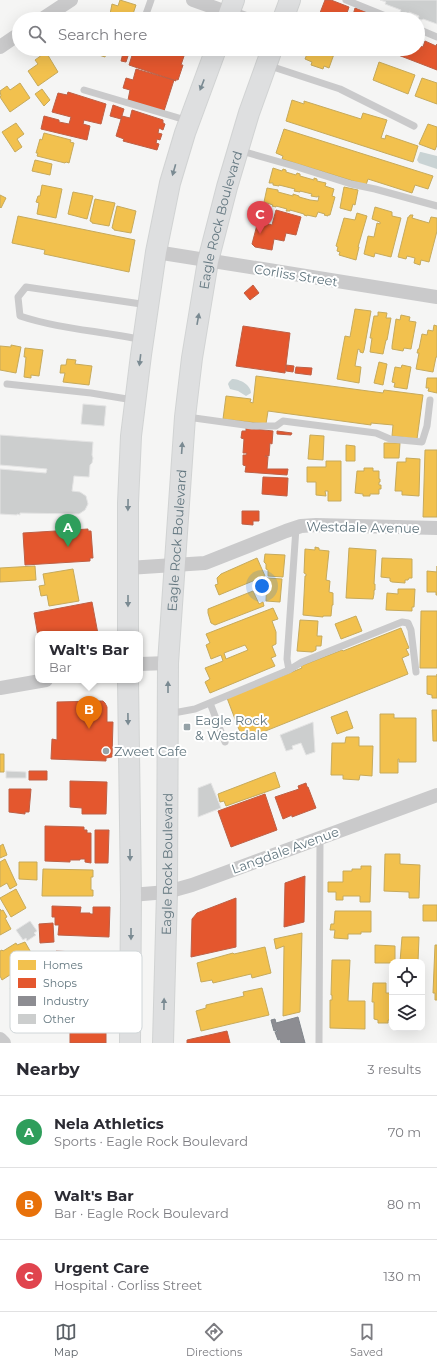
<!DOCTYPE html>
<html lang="en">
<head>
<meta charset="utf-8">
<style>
	body { margin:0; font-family:Montserrat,sans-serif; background:#f2f2f3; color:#2b2b33 }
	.controls { position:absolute; right:12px; bottom:12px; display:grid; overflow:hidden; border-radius:8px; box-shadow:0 4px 16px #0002 }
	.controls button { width:36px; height:36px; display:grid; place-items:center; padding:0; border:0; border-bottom:1px solid #e1e1e2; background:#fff; color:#2b2b33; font:20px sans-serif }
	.you { position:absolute; left:262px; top:586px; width:14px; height:14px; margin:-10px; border:3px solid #fff; border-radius:50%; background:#1a73e8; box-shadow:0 0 0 6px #1a73e833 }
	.badge { display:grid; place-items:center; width:26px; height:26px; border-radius:50%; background:#5b6167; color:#fff; font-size:13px; font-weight:700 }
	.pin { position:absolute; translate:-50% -33px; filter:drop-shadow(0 1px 2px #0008) }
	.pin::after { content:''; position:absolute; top:21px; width:14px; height:12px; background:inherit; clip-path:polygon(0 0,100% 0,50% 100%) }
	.popup { position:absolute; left:35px; top:631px; width:108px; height:52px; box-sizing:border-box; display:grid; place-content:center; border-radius:8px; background:#fff; filter:drop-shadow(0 1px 3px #0005); font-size:13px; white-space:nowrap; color:#7c7c81 }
	.popup b { font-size:15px; color:#2b2b33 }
	.popup::after { content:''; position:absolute; left:50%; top:100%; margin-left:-8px; border:8px solid transparent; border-top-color:#fff }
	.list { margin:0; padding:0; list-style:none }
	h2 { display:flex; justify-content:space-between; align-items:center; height:52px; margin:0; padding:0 16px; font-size:17px }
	h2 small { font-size:13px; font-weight:400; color:#7c7c81 }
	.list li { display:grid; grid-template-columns:26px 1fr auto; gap:12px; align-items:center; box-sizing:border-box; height:72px; padding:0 16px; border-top:1px solid #e1e1e2 }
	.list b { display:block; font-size:15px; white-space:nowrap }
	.list p { margin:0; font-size:13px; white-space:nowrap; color:#7c7c81 }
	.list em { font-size:13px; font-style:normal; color:#7c7c81 }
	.icon { flex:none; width:22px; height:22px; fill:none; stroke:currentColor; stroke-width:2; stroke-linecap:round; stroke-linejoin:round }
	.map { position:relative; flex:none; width:437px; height:1043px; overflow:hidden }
	.search { position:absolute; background:#fff; box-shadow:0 4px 16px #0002; left:12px; right:12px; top:12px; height:44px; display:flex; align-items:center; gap:10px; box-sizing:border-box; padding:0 14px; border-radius:22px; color:#7c7c81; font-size:15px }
	.sheet { height:268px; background:#fff }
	nav { display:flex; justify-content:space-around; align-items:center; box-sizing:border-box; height:56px; border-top:1px solid #e1e1e2; background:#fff; font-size:11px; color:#7c7c81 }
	nav a { display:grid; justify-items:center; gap:2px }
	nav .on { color:#5b6167 }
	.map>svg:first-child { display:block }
	.water { fill:#c9d3d4 }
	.homes { fill:#f2c14e; stroke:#c6aa5c; fill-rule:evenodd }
	.shops { fill:#e4572e; stroke:#bd6046 }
	.industry { fill:#8d8d92; stroke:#80868c }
	.building { fill:#cccece; stroke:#e4e4e4 }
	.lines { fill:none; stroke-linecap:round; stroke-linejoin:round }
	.secondary-casing { stroke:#d1d3d3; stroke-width:22 }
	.service { stroke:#cacacb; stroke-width:7 }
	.minor { stroke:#cacacb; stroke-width:14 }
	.secondary { stroke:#dedfe0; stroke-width:20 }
	.oneway { fill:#7a8a92 }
	.poi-dot { fill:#95a2a7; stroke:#fff; stroke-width:1.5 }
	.labels { text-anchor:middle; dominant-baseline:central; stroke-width:4; stroke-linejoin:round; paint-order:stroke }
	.street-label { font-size:13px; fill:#61757e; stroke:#fff }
	.poi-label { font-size:13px; fill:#61757e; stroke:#fff; text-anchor:start }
	.key { fill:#fff; stroke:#d0d6d8; stroke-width:1 }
	.key-label { font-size:11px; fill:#61757e }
</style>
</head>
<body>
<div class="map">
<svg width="437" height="1043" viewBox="0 0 437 1043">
	<rect width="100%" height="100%" fill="#f5f5f4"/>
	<!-- water -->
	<path class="water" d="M 420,152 L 421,152 L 437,156 L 437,169 L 419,163 L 417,160 Z
		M 232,379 C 240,379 251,385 251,393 L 246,396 L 238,391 L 230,389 L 228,384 L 229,382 Z"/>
	<!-- homes -->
	<path class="homes" d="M 120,0 L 136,5 L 132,17 L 134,17 L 133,19 L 109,19 L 112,4 L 118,6 Z
		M 80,49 L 105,49 L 107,50 L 105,57 Z
		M 309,49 L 330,49 L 329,53 L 334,54 L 329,68 L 324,66 L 323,69 L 311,65 L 312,62 L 305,59 Z
		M 46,52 L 58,72 L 38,86 L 28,71 L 38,64 L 35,60 Z
		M 379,62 L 415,75 L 408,94 L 373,80 Z
		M 422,78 L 437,83 L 437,104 L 415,96 Z
		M 20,83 L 30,98 L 10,112 L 0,97 L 1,96 L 0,91 L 7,86 L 10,90 Z
		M 42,89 L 50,100 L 44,106 L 35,94 Z
		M 292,100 L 304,104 L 304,101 L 361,119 L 363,113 L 387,120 L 381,138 L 385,139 L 386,135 L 418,146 L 413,162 L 286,121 Z
		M 16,123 L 24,134 L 17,139 L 22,147 L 15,152 L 2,132 Z
		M 428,124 L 437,127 L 437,145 L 435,150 L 419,144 Z
		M 284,129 L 433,176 L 428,189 L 415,185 L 412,193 L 368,179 L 366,185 L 282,159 L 283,156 L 276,153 Z
		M 44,133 L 71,140 L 70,142 L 74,143 L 69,163 L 66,162 L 65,163 L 37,156 L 38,153 L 36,153 L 40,139 L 42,140 Z
		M 35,160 L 52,164 L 50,175 L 32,171 Z
		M 273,168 L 282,171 L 283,169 L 286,170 L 286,172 L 296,175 L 297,173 L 300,174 L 300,176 L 314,180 L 314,178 L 317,179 L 317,181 L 326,183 L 325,186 L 334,189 L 332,196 L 335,197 L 330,215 L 328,215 L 328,216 L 324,215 L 325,214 L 318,212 L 316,217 L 307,215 L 307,216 L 304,215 L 304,214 L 290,210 L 290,211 L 286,211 L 287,209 L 276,206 L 276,207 L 272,206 L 273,205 L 264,202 L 267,188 L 278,190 L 278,192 L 293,196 L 293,194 L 299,196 L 299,197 L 310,200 L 318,201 L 319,196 L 317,197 L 311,196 L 312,194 L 300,191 L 300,192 L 294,191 L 295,189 L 279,185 L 279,186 L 273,185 L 273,183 L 269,183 Z
		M 42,185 L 62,189 L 56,218 L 37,214 L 39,203 L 36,202 L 38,196 L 40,196 Z
		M 344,187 L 358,190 L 355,205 L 353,204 L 351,211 L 340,208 Z
		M 73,192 L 93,196 L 87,219 L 68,214 Z
		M 0,195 L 6,198 L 1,208 L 0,207 Z
		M 95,199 L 115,203 L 109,226 L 92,223 L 92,222 L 90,221 Z
		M 117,206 L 136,211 L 131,233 L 114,230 L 114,229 L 112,228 Z
		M 375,207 L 392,212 L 392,216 L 401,218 L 391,257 L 375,253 L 374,257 L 364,254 L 368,236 L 374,237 L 377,223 L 380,224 L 380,222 L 372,219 Z
		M 357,213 L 367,216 L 358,247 L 359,247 L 356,260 L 339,255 L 340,252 L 337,251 L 338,247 L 336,246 L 344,218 L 355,220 Z
		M 410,215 L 413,215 L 412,218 L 429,223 L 431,217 L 437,218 L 437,231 L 429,262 L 421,260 L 420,265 L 414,263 L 415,258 L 407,256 L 406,259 L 398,257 L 408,217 L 409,217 Z
		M 18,216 L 135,240 L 129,272 L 44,254 L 45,250 L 12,243 Z
		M 355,309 L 371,311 L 364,350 L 363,353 L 360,352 L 360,350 L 358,349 L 355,366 L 361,367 L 359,383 L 337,379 L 345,336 L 350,337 Z
		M 378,312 L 387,313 L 386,318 L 391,318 L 387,340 L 386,340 L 383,354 L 370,352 L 372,338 L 370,338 L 374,316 L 378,316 Z
		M 401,315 L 410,317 L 409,321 L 416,322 L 411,349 L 404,348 L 403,351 L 392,349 L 392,346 L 396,319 L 400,320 Z
		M 434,325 L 437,326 L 437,357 L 436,357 L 433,372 L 416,369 L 419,353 L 417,353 L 418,349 L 419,349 L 422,334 L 427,335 L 428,330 L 433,331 Z
		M 11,345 L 21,347 L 16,373 L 0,370 L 0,346 L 11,347 Z
		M 25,348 L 43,350 L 39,376 L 31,375 L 31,378 L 24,377 L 26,357 L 24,357 Z
		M 67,359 L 76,360 L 75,364 L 92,366 L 89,385 L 63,382 L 65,373 L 60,373 L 61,365 L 66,365 Z
		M 379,362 L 387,364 L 383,385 L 374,383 Z
		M 402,365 L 411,367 L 407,389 L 394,387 L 395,383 L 392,382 L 395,367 L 401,368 Z
		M 256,376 L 383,393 L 384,390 L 423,395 L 417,439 L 392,436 L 393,425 L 371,423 L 371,425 L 268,411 L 266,424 L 223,419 L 226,396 L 251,399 L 250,402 L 253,403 Z
		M 427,378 L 437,378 L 437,393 L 428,391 L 429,388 L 426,388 Z
		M 310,435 L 324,436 L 323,460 L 308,459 Z
		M 384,443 L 400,443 L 399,458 L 384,458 Z
		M 346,445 L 355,446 L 355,461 L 346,461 Z
		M 425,450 L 437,450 L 437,517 L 423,517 Z
		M 406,458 L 420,459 L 419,496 L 405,495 L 402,495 L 402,491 L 395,491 L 397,462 L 406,462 Z
		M 326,461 L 341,461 L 341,501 L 328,501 L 328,491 L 325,491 L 326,496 L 316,495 L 316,482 L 307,482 L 307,467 L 326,467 Z
		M 364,468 L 373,468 L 373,471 L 379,471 L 379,479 L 380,479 L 380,482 L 379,482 L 379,485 L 381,485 L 381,489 L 379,489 L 379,494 L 370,494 L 370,496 L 363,496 L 363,494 L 355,493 L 357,471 L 364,471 Z
		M 315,547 L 319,548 L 319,550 L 329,551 L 326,580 L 330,581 L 329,592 L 333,593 L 333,605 L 332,605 L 331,616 L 323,616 L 323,617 L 303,615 L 305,576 L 306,576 L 306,574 L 304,573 L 305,549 L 315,550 Z
		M 349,548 L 376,550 L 374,584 L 375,584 L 375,590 L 374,590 L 374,594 L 373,599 L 346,598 Z
		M 265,554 L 285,555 L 283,577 L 268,576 L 268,570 L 266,569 L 266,564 L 264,562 Z
		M 257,558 L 265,576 L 219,595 L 215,585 L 218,584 L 217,578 L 221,574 Z
		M 382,558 L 412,559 L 412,578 L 409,578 L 408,580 L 405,580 L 405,583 L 392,582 L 390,581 L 390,578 L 381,577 Z
		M 35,566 L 36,580 L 0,582 L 0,568 Z
		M 437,566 L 437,595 L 436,595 L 436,592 L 427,592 L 427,571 L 437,572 Z
		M 73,569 L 79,601 L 49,606 L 47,595 L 41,596 L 39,586 L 45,585 L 43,574 Z
		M 267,578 L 282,579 L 280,602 L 266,601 Z
		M 398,589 L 415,589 L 414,607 L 412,607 L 412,611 L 386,610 L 387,593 L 398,594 Z
		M 253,591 L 259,604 L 263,602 L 264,606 L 215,625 L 211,623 L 208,613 L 208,609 Z
		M 273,608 L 278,619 L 272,621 L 276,632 L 276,644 L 272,646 L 276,656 L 271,658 L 275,666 L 210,693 L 205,682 L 210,679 L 205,668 L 223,661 L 221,655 L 211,659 L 206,645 L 210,643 L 206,634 ZM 245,645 L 248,650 L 226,659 L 224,653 Z
		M 421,611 L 437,611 L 437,668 L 420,668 Z
		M 356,616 L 362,631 L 341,639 L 335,624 Z
		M 300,620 L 318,621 L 317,636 L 322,636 L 321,646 L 316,646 L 316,650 L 312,652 L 297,651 Z
		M 401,628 L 409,648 L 406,649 L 409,655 L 402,658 L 408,674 L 243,740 L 227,698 L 302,668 L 301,666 L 342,650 L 343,651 Z
		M 437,674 L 437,698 L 432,698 L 432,695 L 427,694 L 427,676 L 437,676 Z
		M 432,710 L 437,710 L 437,741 L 433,741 Z
		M 347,711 L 353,728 L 337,734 L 331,717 Z
		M 380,714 L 394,714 L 394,718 L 416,718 L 416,762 L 399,762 L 399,759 L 398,759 L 398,773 L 380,773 Z
		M 346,737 L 359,737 L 359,746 L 373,746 L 372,776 L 360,775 L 359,780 L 343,779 L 343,775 L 331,775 L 332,743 L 345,743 Z
		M 0,754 L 4,754 L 4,772 L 0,772 Z
		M 275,772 L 280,787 L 226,806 L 224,801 L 220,802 L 218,794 Z
		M 3,844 L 7,855 L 0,858 L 0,846 Z
		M 385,854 L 400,854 L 400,864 L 420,865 L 419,898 L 409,898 L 409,892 L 384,891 Z
		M 5,859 L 17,885 L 10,889 L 7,883 L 0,887 L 0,862 Z
		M 19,862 L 37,862 L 37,880 L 19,879 Z
		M 361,866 L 371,866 L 370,902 L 360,902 L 360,896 L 343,896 L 343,900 L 336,900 L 336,892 L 328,892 L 328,882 L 343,882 L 343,871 L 352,871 L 352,869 L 361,869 Z
		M 43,869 L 93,870 L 93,877 L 91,877 L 91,890 L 93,890 L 93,896 L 42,896 Z
		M 16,889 L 26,908 L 11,917 L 0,898 Z
		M 423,905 L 437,905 L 437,921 L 423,921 Z
		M 0,909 L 1,911 L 3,910 L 7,917 L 5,918 L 11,929 L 0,935 Z
		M 335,911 L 371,911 L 371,932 L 361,932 L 361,934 L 348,934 L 348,939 L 334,938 L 335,930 L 330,930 L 331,924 L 334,924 Z
		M 302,933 L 300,1012 L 283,1016 L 284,946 L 276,949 L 274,939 Z
		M 402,937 L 419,937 L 418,962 L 400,962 Z
		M 25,942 L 33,956 L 30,958 L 31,960 L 15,969 L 16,971 L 2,980 L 0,976 L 0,951 L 2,950 L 3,951 L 16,943 L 17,945 Z
		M 375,945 L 395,946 L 395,962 L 392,962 L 392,963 L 375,963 Z
		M 435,945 L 437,945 L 437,1000 L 435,1000 L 435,993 L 433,993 Z
		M 265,947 L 271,973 L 252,978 L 251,974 L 213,983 L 212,980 L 201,982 L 197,963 L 233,953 L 234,954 Z
		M 44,954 L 47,963 L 37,971 L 31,963 L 41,955 Z
		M 332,960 L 350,960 L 348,1001 L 365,1001 L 365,1029 L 330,1028 L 330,1000 L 332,1000 L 332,995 L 331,995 Z
		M 32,969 L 40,978 L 42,976 L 50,986 L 26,1007 L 10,988 Z
		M 373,983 L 386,983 L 386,993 L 392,993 L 392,1020 L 388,1020 L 388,1023 L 378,1023 L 378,1020 L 374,1019 L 374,1002 L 372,1002 Z
		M 262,988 L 269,1015 L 201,1031 L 196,1011 L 206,1008 L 206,1005 L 244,996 L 243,992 Z"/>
	<!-- shops -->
	<path class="shops" d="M 325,0 L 331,0 L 349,7 L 345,19 L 318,18 Z
		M 355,8 L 383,18 L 382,19 L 348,19 L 350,14 L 353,15 Z
		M 425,41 L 436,46 L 437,44 L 437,70 L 393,53 L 395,49 L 418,49 L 418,45 L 423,47 Z
		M 124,49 L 130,50 L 126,62 L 121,61 Z
		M 134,49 L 186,50 L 181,65 L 183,65 L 178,80 L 176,79 L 176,81 L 129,65 Z
		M 136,69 L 174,80 L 164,111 L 128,100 L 130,90 L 123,88 L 126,78 L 133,80 Z
		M 68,92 L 106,104 L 101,124 L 84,120 L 83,124 L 90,126 L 87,140 L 41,129 L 44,116 L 59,120 L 59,122 L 69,124 L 71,117 L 52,112 L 58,93 L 67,95 Z
		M 113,105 L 124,109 L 121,119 L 110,116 Z
		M 132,110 L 163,120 L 163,123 L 165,124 L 163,130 L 159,128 L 158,133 L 162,134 L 160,140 L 157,139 L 156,143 L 159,144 L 157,150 L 123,141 L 124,139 L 116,136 L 122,116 L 130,118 Z
		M 276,210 L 301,217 L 296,235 L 286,233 L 284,241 L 274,239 L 272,250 L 255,247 L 252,244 L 258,221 L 272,225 Z
		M 253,285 L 259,293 L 250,300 L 244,293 Z
		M 243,326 L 290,333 L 285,373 L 236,366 Z
		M 286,365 L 294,366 L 293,372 L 286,371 Z
		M 296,367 L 312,368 L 311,375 L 295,373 Z
		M 246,428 L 273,431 L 272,444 L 270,443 L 269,456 L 265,456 L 268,457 L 267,469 L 288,469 L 287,475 L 245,472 L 246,466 L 243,465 L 243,455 L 246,455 L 247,453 L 243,453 L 244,439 L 241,438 L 242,431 L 246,431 Z
		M 277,431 L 292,433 L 291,435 L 277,434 Z
		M 263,477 L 288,478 L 287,496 L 262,494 Z
		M 242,511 L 259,511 L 259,521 L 253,521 L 253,525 L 242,524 Z
		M 88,529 L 88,531 L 91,531 L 93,558 L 90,558 L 90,561 L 25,565 L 23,533 Z
		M 92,602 L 98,634 L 38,634 L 38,636 L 34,613 Z
		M 97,701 L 103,701 L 105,703 L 107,707 L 107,722 L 113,722 L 112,757 L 106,758 L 106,761 L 51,759 L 52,739 L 57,740 L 57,702 Z
		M 29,771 L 47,771 L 47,780 L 29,780 Z
		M 70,781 L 107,782 L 106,814 L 82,814 L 82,808 L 70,807 Z
		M 306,783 L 307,787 L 308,787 L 316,808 L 292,817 L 292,815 L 283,819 L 275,797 L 299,789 L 298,786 Z
		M 9,789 L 31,789 L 29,812 L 25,812 L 25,814 L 9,812 Z
		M 265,794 L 277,830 L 231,847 L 218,811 Z
		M 45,826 L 84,827 L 84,830 L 87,830 L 87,833 L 91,833 L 91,863 L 85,862 L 85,859 L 80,859 L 80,860 L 70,860 L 70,862 L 45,861 Z
		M 95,830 L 109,830 L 108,863 L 95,863 Z
		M 305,876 L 304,922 L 284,927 L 285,883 Z
		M 236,898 L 236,947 L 191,957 L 192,919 L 197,913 Z
		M 52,906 L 81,907 L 80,913 L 90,913 L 90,914 L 93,914 L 93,907 L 110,907 L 109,937 L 58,935 L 59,925 L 55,925 L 55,917 L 52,917 Z
		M 53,923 L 54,942 L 40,943 L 39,924 Z
		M 56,951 L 92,953 L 92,963 L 89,963 L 89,967 L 92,967 L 92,977 L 72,977 L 73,974 L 56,974 Z
		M 70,1025 L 99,1026 L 99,1030 L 106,1030 L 106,1043 L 70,1043 Z
		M 227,1031 L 230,1043 L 187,1043 L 187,1040 Z"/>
	<!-- industry -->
	<path class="industry" d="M 298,1017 L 305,1043 L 281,1043 L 280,1039 L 278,1040 L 275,1032 L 278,1031 L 277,1030 L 274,1031 L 271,1020 L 275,1019 L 276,1023 Z"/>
	<!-- building -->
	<path class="building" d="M 380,0 L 437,0 L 437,24 L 423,19 L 422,20 L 418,19 L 419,16 L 409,12 L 408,14 L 405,12 L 404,14 L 400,12 L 401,10 L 385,4 L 386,2 Z
		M 83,404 L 106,406 L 104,426 L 81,424 Z
		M 0,435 L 93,442 L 92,455 L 93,458 L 92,463 L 90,465 L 89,477 L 74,476 L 72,491 L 80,492 L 86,496 L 88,504 L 85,510 L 79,514 L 20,513 L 20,515 L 17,514 L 17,515 L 0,514 L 0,469 L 46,473 L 47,469 L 0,465 Z
		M 313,722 L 315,752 L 306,755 L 301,743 L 292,746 L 293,749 L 286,751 L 280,735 Z
		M 6,771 L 26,772 L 26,778 L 6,778 Z
		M 211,783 L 221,808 L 198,817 L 198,788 Z
		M 30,921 L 37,931 L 34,933 L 36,935 L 27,941 L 26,938 L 23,940 L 16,930 Z"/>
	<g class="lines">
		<!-- secondary casing -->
		<g class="secondary-casing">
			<g id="secondary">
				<path d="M 227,19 L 234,0"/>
				<path d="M 283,19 L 290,0"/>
				<path d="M 128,634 L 128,503 L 131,436 L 141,355 L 156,252 L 170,183 L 185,133 L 216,49"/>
				<path d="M 128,680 L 131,895 L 130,1043"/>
				<path id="s1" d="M 163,1043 L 167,892 L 168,663 L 185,417 L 192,358 L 208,261 L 227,187 L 249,113 L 272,49"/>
			</g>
		</g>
		<!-- service -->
		<path class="service" d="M 151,0 L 145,17 L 151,19
			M 346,0 L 393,19
			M 418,29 L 437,37
			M 267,65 L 340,89 L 414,126
			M 84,90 L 189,121
			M 238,150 L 294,166 L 351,184 L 375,189 L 437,206
			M 142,340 C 102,331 59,329 20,316 L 18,297 L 26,287 L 148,305
			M 7,384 L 91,393 L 133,400
			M 187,417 L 252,426 L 276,426 L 283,421 L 376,433 L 390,439 L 422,442 L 427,426 L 430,400
			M 289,670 L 287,659 L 296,528
			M 210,703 L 225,742
			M 168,714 L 195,709 L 289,670 L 302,662 L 402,622 L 408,623 L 411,630 L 416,672
			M 319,1043 L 320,838"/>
		<!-- minor -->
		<path class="minor" d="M 193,0 L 246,19
			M 42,19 L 71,0
			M 0,47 L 19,34
			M 156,252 L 437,297
			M 128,568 L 205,563 L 286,531 L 301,526 L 316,525 L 437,528
			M 140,664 L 168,663
			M 0,688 L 46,680
			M 131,895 L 167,892 L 192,885 L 437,795
			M 0,1039 L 4,1043"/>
		<!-- secondary -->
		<use href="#secondary" class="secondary"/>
	</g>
	<!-- one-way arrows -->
	<defs><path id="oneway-solid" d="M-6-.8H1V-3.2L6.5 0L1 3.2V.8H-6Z"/></defs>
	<g class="oneway">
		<use href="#oneway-solid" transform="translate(202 85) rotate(111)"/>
		<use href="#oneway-solid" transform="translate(174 170) rotate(106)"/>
		<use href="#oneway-solid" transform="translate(198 319) rotate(-80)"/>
		<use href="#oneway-solid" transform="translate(140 360) rotate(97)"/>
		<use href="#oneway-solid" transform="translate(182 448) rotate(-86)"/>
		<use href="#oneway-solid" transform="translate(128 505) rotate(91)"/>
		<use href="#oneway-solid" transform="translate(128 601) rotate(90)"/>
		<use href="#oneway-solid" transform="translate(168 687) rotate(-90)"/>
		<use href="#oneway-solid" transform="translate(128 719) rotate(89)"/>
		<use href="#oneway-solid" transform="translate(130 855) rotate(89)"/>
		<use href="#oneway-solid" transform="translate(131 934) rotate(90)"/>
		<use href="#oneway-solid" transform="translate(164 1004) rotate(-89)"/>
	</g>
	<!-- markers -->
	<g class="poi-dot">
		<rect x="183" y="723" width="8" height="8" rx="2"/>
		<circle cx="106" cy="751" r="4"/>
	</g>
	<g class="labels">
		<!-- street labels -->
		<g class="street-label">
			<text stroke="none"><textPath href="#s1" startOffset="827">Eagle Rock Boulevard</textPath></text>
			<text transform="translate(296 275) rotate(9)">Corliss Street</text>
			<text transform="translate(363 527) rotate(1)">Westdale Avenue</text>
			<text stroke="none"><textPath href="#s1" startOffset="503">Eagle Rock Boulevard</textPath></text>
			<text transform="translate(285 850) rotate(-20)">Langdale Avenue</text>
			<text stroke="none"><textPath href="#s1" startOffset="179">Eagle Rock Boulevard</textPath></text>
		</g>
		<!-- poi labels -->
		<g class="poi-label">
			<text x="195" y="720">Eagle Rock<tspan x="195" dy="15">&amp; Westdale</tspan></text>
			<text x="114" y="751">Zweet Cafe</text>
		</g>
	</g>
	<!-- legend -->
	<rect x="10" y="951" width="132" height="82" rx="6" class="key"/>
	<rect x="18" y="960" width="18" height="10" fill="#f2c14e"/>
	<rect x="18" y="978" width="18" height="10" fill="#e4572e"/>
	<rect x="18" y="996" width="18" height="10" fill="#8d8d92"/>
	<rect x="18" y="1014" width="18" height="10" fill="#cccece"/>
	<g class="key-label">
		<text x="43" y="969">Homes</text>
		<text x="43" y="987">Shops</text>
		<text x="43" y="1005">Industry</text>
		<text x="43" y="1023">Other</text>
	</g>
</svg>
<div class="controls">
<button><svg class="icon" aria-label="locate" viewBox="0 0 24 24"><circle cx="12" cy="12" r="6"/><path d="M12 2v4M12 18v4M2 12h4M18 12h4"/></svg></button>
<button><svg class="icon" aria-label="layers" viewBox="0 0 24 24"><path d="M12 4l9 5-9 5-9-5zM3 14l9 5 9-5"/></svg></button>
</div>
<div class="you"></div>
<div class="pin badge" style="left:68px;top:547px;background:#2e9e5b">A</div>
<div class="pin badge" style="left:89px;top:729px;background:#e8710a">B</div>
<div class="popup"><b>Walt's Bar</b>Bar</div>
<div class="pin badge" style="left:260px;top:234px;background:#e0444e">C</div>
<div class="search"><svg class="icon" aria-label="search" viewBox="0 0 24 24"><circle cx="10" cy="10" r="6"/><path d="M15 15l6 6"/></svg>Search here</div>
</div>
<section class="sheet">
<h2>Nearby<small>3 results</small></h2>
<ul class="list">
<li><span class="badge" style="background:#2e9e5b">A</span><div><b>Nela Athletics</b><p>Sports · Eagle Rock Boulevard</p></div><em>70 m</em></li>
<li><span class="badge" style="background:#e8710a">B</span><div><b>Walt's Bar</b><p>Bar · Eagle Rock Boulevard</p></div><em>80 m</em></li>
<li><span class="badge" style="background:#e0444e">C</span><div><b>Urgent Care</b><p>Hospital · Corliss Street</p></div><em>130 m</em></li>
</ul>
</section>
<nav>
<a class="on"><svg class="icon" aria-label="map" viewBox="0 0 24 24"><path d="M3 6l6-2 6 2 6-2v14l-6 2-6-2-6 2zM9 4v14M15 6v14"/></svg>Map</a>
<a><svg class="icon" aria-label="directions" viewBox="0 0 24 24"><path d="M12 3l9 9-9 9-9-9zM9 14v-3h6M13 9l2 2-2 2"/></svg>Directions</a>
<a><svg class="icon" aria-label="saved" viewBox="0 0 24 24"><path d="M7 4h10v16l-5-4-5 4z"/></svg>Saved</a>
</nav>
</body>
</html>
